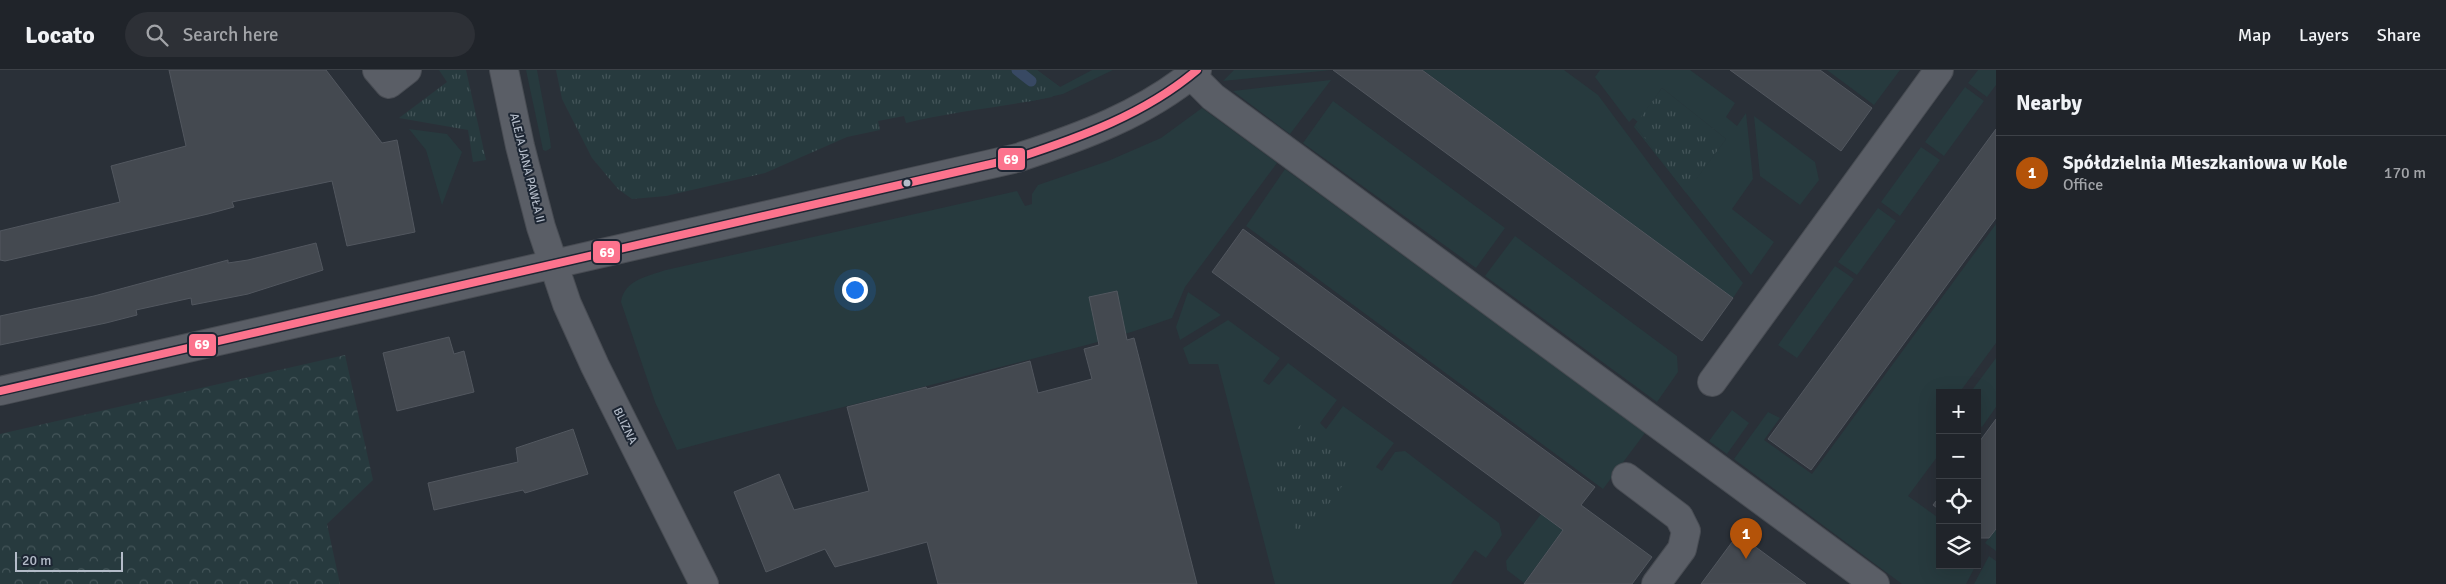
<!DOCTYPE html>
<html lang="en">
<head>
<meta charset="utf-8">
<style>
	body { margin:0; font-family:Signika,sans-serif; background:#2d3036; color:#f1f3f6 }
	.controls { position:absolute; right:15px; bottom:15px; display:grid; overflow:hidden; border-radius:0px; box-shadow:0 5px 20px #0002 }
	.controls button { width:45px; height:45px; display:grid; place-items:center; padding:0; border:0; border-bottom:1px solid #3d4147; background:#20242a; color:#f1f3f6; font:25px sans-serif }
	.scale { position:absolute; left:15px; bottom:12px; width:108px; box-sizing:border-box; padding-left:5px; border:2px solid #b4bcc9; border-top:0; font-size:14px; line-height:18px; white-space:nowrap; color:#b4bcc9; -webkit-text-stroke:4px #1d2633; paint-order:stroke }
	.you { position:absolute; left:854px; top:219px; width:18px; height:18px; margin:-12px; border:4px solid #fff; border-radius:50%; background:#1a73e8; box-shadow:0 0 0 8px #1a73e833 }
	.badge { display:grid; place-items:center; width:32px; height:32px; border-radius:50%; background:#b45309; color:#fff; font-size:16px; font-weight:700 }
	.pin { position:absolute; translate:-50% -41px; filter:drop-shadow(0 1px 2px #0008) }
	.pin::after { content:''; position:absolute; top:26px; width:18px; height:15px; background:inherit; clip-path:polygon(0 0,100% 0,50% 100%) }
	.list { margin:0; padding:0; list-style:none }
	h2 { display:flex; justify-content:space-between; align-items:center; height:65px; margin:0; padding:0 20px; font-size:21px }
	h2 small { font-size:16px; font-weight:400; color:#a2a4a8 }
	.list li { display:grid; grid-template-columns:32px 1fr auto; gap:15px; align-items:center; box-sizing:border-box; height:75px; padding:0 20px; border-top:1px solid #3d4147 }
	.list b { display:block; font-size:19px; white-space:nowrap }
	.list p { margin:0; font-size:16px; white-space:nowrap; color:#a2a4a8 }
	.list em { font-size:16px; font-style:normal; color:#a2a4a8 }
	.icon { flex:none; width:28px; height:28px; fill:none; stroke:currentColor; stroke-width:2; stroke-linecap:round; stroke-linejoin:round }
	.map { position:relative; flex:none; width:1996px; height:514px; overflow:hidden }
	header { display:flex; align-items:center; gap:30px; box-sizing:border-box; height:70px; padding:0 25px; background:#20242a; border-bottom:1px solid #3d4147 }
	header strong { font-size:24px }
	nav { display:flex; gap:28px; margin-inline-start:auto; font-size:18px }
	.search { width:350px; height:45px; background:#2d3036; display:flex; align-items:center; gap:12px; box-sizing:border-box; padding:0 18px; border-radius:28px; color:#a2a4a8; font-size:19px }
	main { display:flex }
	aside { flex:1; background:#20242a }
	.map>svg:first-child { display:block }
	.green { fill:#273a3e }
	.forest { fill:url(#forest-crowns) }
	.park { fill:url(#park-tufts) }
	.lines { fill:none; stroke-linecap:round; stroke-linejoin:round }
	.stream { stroke:#384963; stroke-width:11 }
	.building { fill:#444950; stroke:#52575f }
	.minor-casing { stroke:#484c53; stroke-width:30 }
	.minor { stroke:#5a5e66; stroke-width:28 }
	.bus-1-casing { stroke:#1d2633; stroke-width:11 }
	.bus-1 { stroke:#fc738d; stroke-width:8 }
	.bus-dot { fill:#b4bcc9; stroke:#1d2633; stroke-width:2 }
	.labels { text-anchor:middle; dominant-baseline:central; stroke-width:4; stroke-linejoin:round; paint-order:stroke }
	.street-label { font-size:12px; fill:#b4bcc9; stroke:#1d2633 }
	.line-badge { stroke:#1d2633; stroke-width:2 }
	.badge-label { font-size:14px; text-anchor:middle; font-weight:bold; fill:#fff }
</style>
</head>
<body>
<header>
<strong>Locato</strong>
<div class="search"><svg class="icon" aria-label="search" viewBox="0 0 24 24"><circle cx="10" cy="10" r="6"/><path d="M15 15l6 6"/></svg>Search here</div>
<nav><a>Map</a><a>Layers</a><a>Share</a></nav>
</header>
<main>
<div class="map">
<svg width="1996" height="514" viewBox="0 0 1996 514">
	<defs>
		<pattern id="forest-crowns" width="20" height="18" patternUnits="userSpaceOnUse" patternTransform="scale(1.25)"><rect width="20" height="18" fill="#273a3e"/><path d="M2 6a3 3 0 1 1 6 0M12 15a3 3 0 1 1 6 0" fill="none" stroke="#445559"/></pattern>
		<pattern id="park-tufts" width="24" height="20" patternUnits="userSpaceOnUse" patternTransform="scale(1.25)"><rect width="24" height="20" fill="#273a3e"/><path d="M3 7l-1-3M5 7V3M7 7l1-3M15 17l-1-3M17 17v-4M19 17l1-3" fill="none" stroke="#445559"/></pattern>
	</defs>
	<rect width="100%" height="100%" fill="#2a3038"/>
	<!-- green -->
	<path class="green" d="M 526,0 L 537,0 L 550,69 L 551,78 L 546,81 L 543,80 Z
		M 1037,0 L 1060,17 L 1092,0 L 1113,0 L 1063,24 L 1028,32 Z
		M 1234,0 L 1331,0 L 1223,11 Z
		M 1423,0 L 1564,0 L 1598,25 L 1674,127 L 1743,213 L 1733,228 Z
		M 1600,0 L 1690,0 L 1735,33 L 1726,47 L 1737,56 L 1746,43 L 1753,109 L 1732,139 L 1774,172 L 1751,205 L 1634,57 L 1635,55 L 1686,122 L 1726,69 L 1662,18 L 1638,52 L 1633,48 L 1629,52 L 1595,7 Z
		M 1827,0 L 1900,0 L 1874,35 Z
		M 1978,0 L 1996,0 L 1996,15 L 1987,27 L 1968,13 Z
		M 1331,10 L 1290,64 L 1233,21 Z
		M 1965,17 L 1984,31 L 1944,86 L 1925,72 Z
		M 1333,31 L 1505,158 L 1476,198 L 1303,73 Z
		M 1202,38 L 1277,93 L 1185,217 L 1172,248 C 1119,268 1063,281 1008,295 C 898,324 787,350 677,380 L 655,332 L 621,232 C 624,210 648,206 666,200 L 1017,121 L 1025,136 L 1032,134 L 1032,124 L 1038,115 L 1108,91 L 1161,68 Z
		M 1754,46 L 1815,92 L 1819,110 L 1800,135 L 1760,106 Z
		M 409,59 L 447,64 L 462,82 L 442,135 L 426,80 Z
		M 1921,77 L 1940,90 L 1900,146 L 1881,132 Z
		M 1285,99 L 1645,363 L 1603,419 L 1246,156 Z
		M 1878,138 L 1896,151 L 1857,205 L 1838,192 Z
		M 1996,154 L 1996,273 L 1959,323 L 1940,323 L 1940,383 L 1908,426 L 1940,449 L 1940,495 L 1976,495 L 1966,514 L 1902,514 L 1734,389 L 1768,342 L 1780,348 L 1764,370 L 1812,404 Z
		M 1515,166 L 1677,286 L 1678,302 L 1657,332 L 1485,206 Z
		M 1835,196 L 1854,209 L 1797,288 L 1778,275 Z
		M 1188,222 L 1221,245 L 1180,270 L 1176,257 Z
		M 1228,250 L 1280,288 L 1263,311 L 1269,315 L 1288,293 L 1337,330 L 1320,353 L 1326,359 L 1343,336 L 1394,373 L 1376,397 L 1382,401 L 1395,382 L 1405,381 L 1499,453 L 1502,465 L 1486,488 L 1475,480 L 1451,514 L 1275,514 L 1218,294 L 1189,294 L 1183,278 Z
		M 1996,288 L 1996,337 L 1982,357 L 1977,354 L 1977,323 L 1970,323 Z
		M 1732,340 L 1749,353 L 1727,384 L 1709,371 Z
		M 1541,444 L 1563,460 L 1524,513 L 1507,500 L 1506,491 Z
		M 1996,459 L 1996,481 L 1985,473 Z
		M 1989,486 L 1996,491 L 1996,514 L 1974,514 Z"/>
	<!-- forest -->
	<path class="forest" d="M 345,285 L 373,410 L 327,454 L 340,514 L 0,514 L 0,364 Z"/>
	<!-- park -->
	<path class="park" d="M 439,0 L 466,0 L 486,90 L 473,92 L 468,60 L 399,48 L 447,12 Z
		M 556,0 L 1037,0 L 1060,17 L 1052,27 C 1003,37 954,41 906,53 L 904,46 L 878,51 L 880,60 L 847,67 L 765,103 L 666,126 L 632,129 L 618,119 L 592,88 L 562,29 Z
		M 1662,18 L 1726,69 L 1686,123 L 1635,55 Z
		M 1302,353 L 1358,395 L 1301,471 L 1267,396 Z"/>
	<g class="lines">
		<!-- stream -->
		<path class="stream" d="M 1017,0 L 1031,11"/>
	</g>
	<!-- building -->
	<path class="building" d="M 169,0 L 326,0 L 382,73 L 397,70 L 415,162 L 347,176 L 332,111 L 232,132 L 234,137 L 208,144 L 5,191 L 0,190 L 0,161 L 120,132 L 111,96 L 186,76 Z
		M 1333,0 L 1422,0 L 1733,228 L 1702,271 Z
		M 1730,0 L 1820,0 L 1872,38 L 1841,81 Z
		M 1996,59 L 1996,148 L 1811,400 L 1768,369 Z
		M 1243,159 L 1595,417 L 1581,435 L 1652,487 L 1632,514 L 1524,514 L 1563,460 L 1212,202 Z
		M 316,173 L 323,200 L 248,224 L 192,235 L 191,228 L 136,240 L 137,245 L 106,253 L 0,275 L 0,246 L 94,226 L 228,190 L 228,193 L 248,190 Z
		M 1117,221 L 1127,270 L 1134,268 L 1197,514 L 938,514 L 927,472 L 835,497 L 825,479 L 766,502 L 734,422 L 779,404 L 794,440 L 869,421 L 847,337 L 926,317 L 927,319 L 1030,291 L 1038,323 L 1092,309 L 1084,279 L 1099,275 L 1089,227 Z
		M 449,267 L 454,284 L 464,281 L 474,322 L 397,341 L 383,283 Z
		M 1996,349 L 1996,459 L 1989,468 L 1978,468 L 1977,375 Z
		M 573,359 L 588,404 L 525,423 L 523,420 L 434,440 L 428,413 L 518,392 L 516,378 Z
		M 1940,426 L 1940,440 L 1933,435 Z
		M 1738,464 L 1806,514 L 1701,514 Z"/>
	<g class="lines">
		<!-- minor casing -->
		<g class="minor-casing">
			<path id="minor" d="M 377,0 L 389,14 L 407,0
				M 504,0 L 520,76 L 541,157 L 567,234 L 595,296 L 704,514
				M 1191,5 L 1213,27 L 1875,514
				M 1712,312 L 1939,0
				M 0,321 L 1017,88 C 1081,67 1145,44 1197,0
				M 1626,407 L 1679,447 L 1686,461 L 1682,479 L 1656,514"/>
		</g>
		<!-- minor -->
		<use href="#minor" class="minor"/>
		<!-- bus-1 casing -->
		<g class="bus-1-casing">
			<path id="bus-1" d="M 0,321 L 1017,88 C 1081,67 1145,44 1197,0"/>
		</g>
		<!-- bus-1 -->
		<use href="#bus-1" class="bus-1"/>
	</g>
	<!-- markers -->
	<circle class="bus-dot" cx="907" cy="113" r="4.5"/>
	<g class="labels">
		<!-- street labels -->
		<g class="street-label">
			<text transform="translate(527 98) rotate(76)">ALEJA JANA PAWŁA II</text>
			<text transform="translate(625 356) rotate(64)">BLIZNA</text>
		</g>
	</g>
	<g class="line-badge">
		<rect x="997" y="77" width="29" height="24" rx="5" fill="#fc738d"/>
		<rect x="592" y="170" width="29" height="24" rx="5" fill="#fc738d"/>
		<rect x="188" y="263" width="29" height="24" rx="5" fill="#fc738d"/>
	</g>
	<g class="badge-label">
		<text x="1011" y="94">69</text>
		<text x="607" y="187">69</text>
		<text x="202" y="279">69</text>
	</g>
</svg>
<div class="controls">
<button>+</button>
<button>−</button>
<button><svg class="icon" aria-label="locate" viewBox="0 0 24 24"><circle cx="12" cy="12" r="6"/><path d="M12 2v4M12 18v4M2 12h4M18 12h4"/></svg></button>
<button><svg class="icon" aria-label="layers" viewBox="0 0 24 24"><path d="M12 4l9 5-9 5-9-5zM3 14l9 5 9-5"/></svg></button>
</div>
<div class="scale">20 m</div>
<div class="you"></div>
<div class="pin badge" style="left:1746px;top:489px">1</div>
</div>
<aside>
<h2>Nearby<small></small></h2>
<ul class="list">
<li><span class="badge">1</span><div><b>Spółdzielnia Mieszkaniowa w Kole</b><p>Office</p></div><em>170 m</em></li>
</ul>
</aside>
</main>
</body>
</html>
